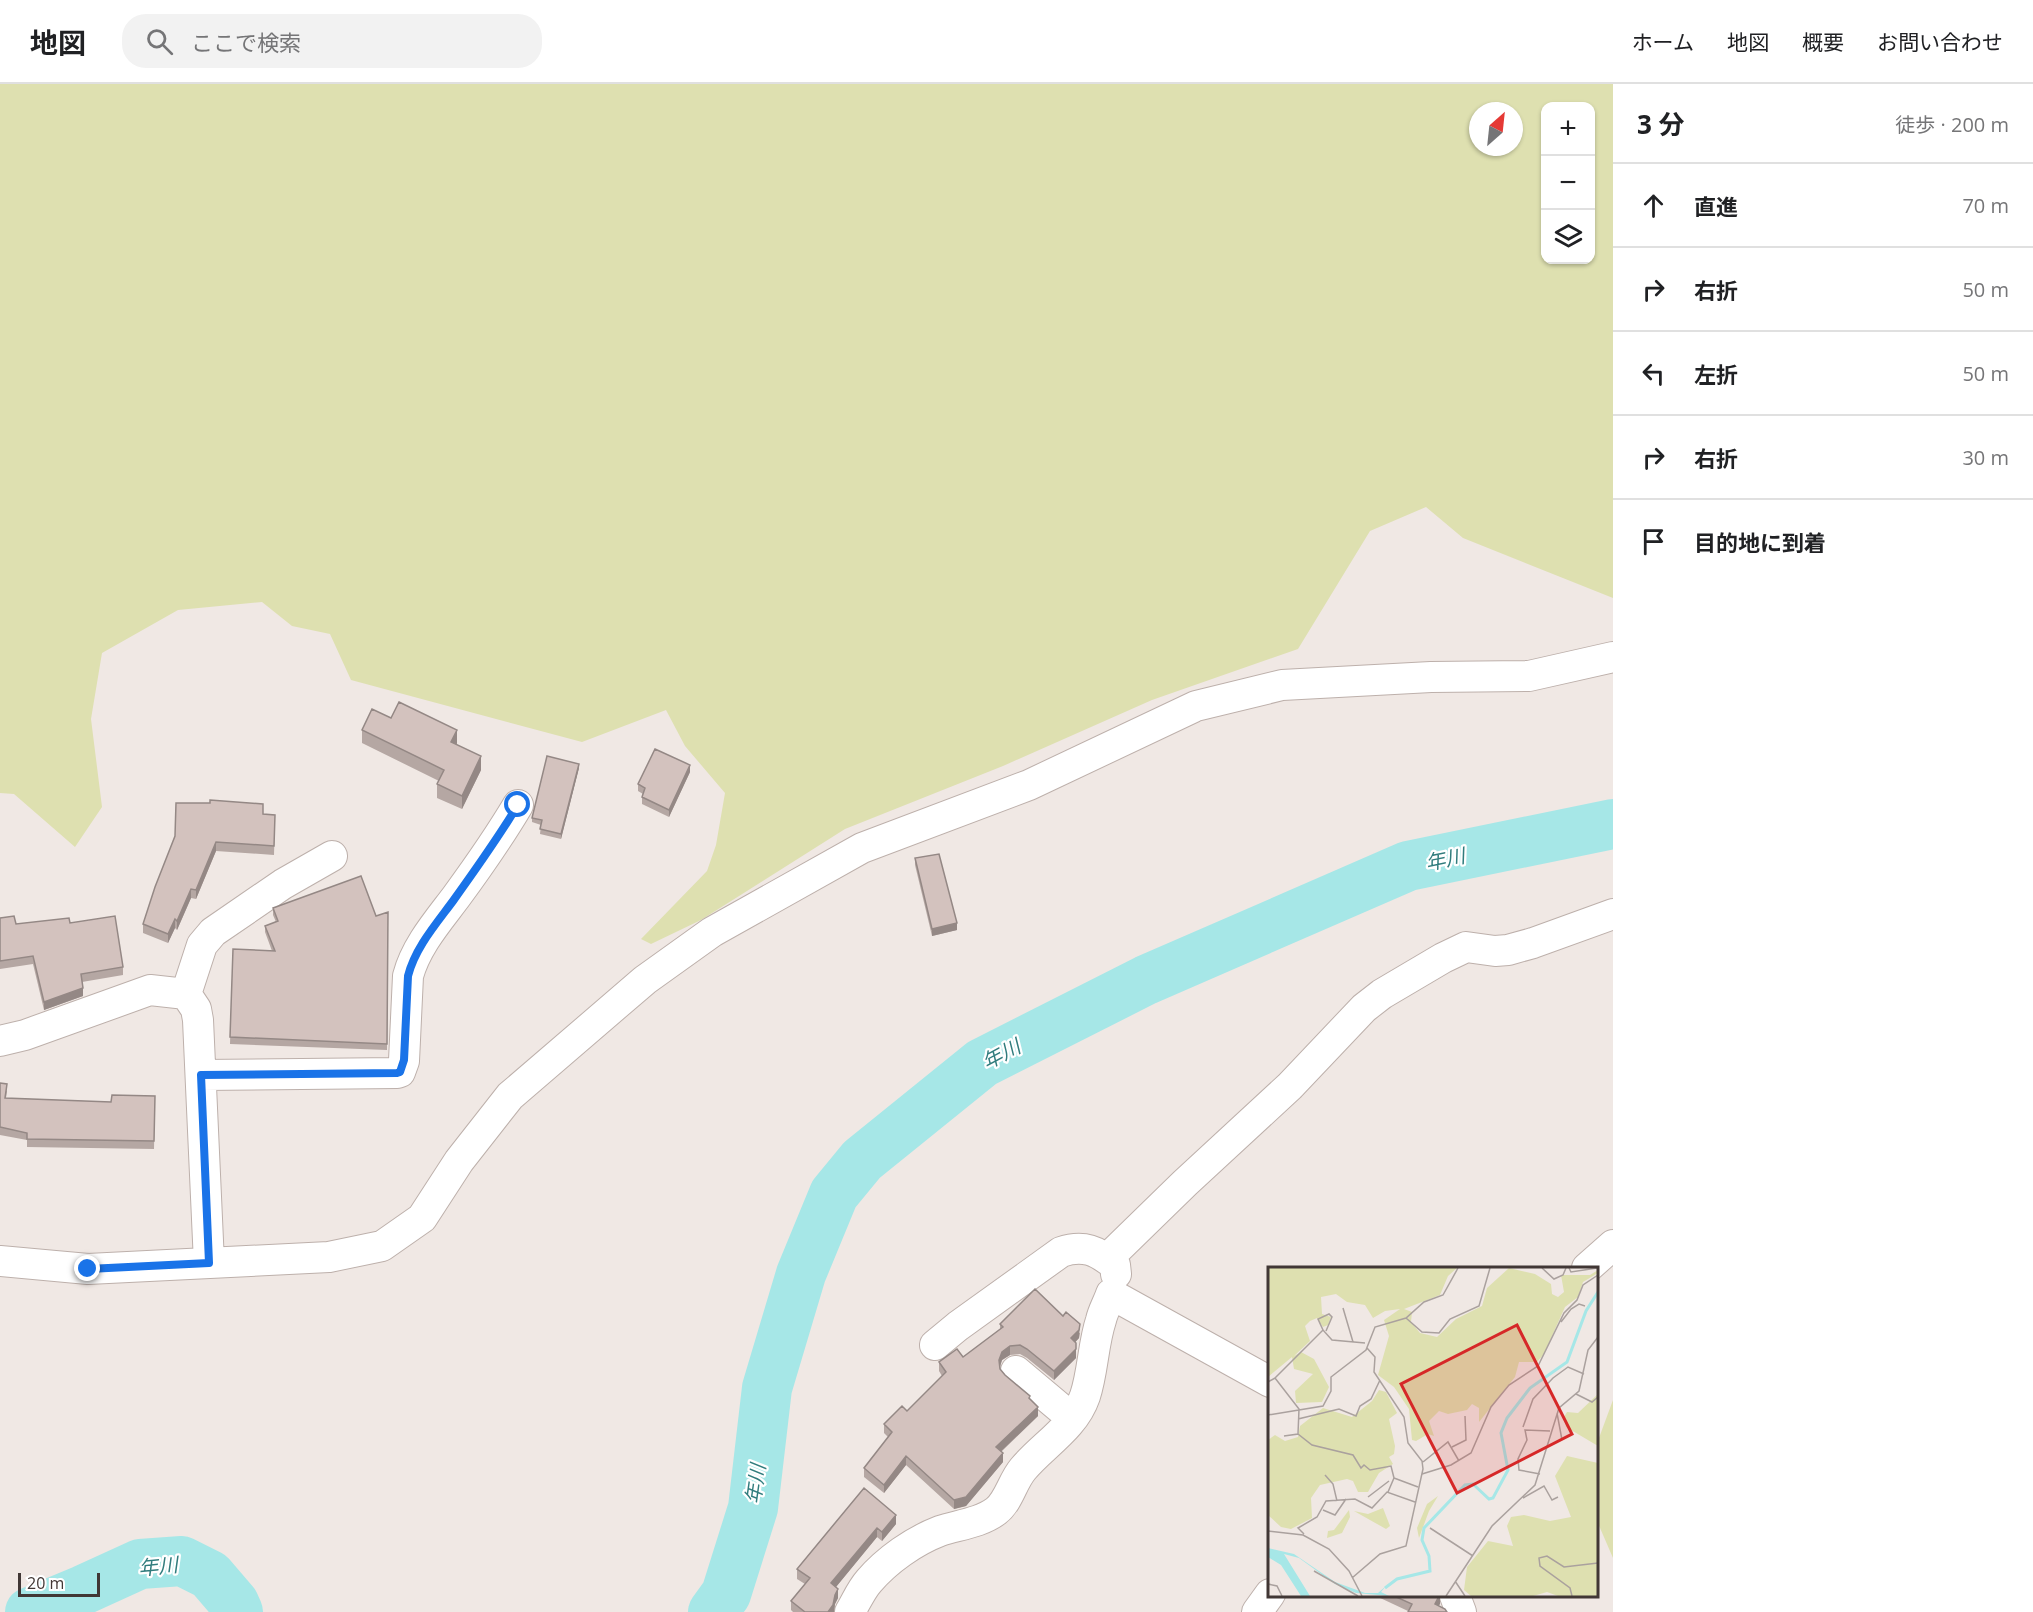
<!DOCTYPE html>
<html lang="ja">
<head>
<meta charset="utf-8">
<style>
	body { margin:0; font-family:"Open Sans","Noto Sans JP",sans-serif; background:#f2f2f2; color:#202124 }
	.controls { position:absolute; right:18px; top:18px; display:grid; overflow:hidden; border-radius:12px; box-shadow:0 2px 4px #0004 }
	.controls button { width:54px; height:54px; display:grid; place-items:center; padding:0; border:0; border-bottom:2px solid #e0e0e0; background:#fff; color:#202124; font:30px sans-serif }
	.compass { position:absolute; left:1469px; top:18px; width:54px; height:54px; border-radius:50%; background:#fff; box-shadow:0 2px 4px #0004; rotate:27deg }
	.scale { position:absolute; left:18px; bottom:15px; width:82px; box-sizing:border-box; padding-left:6px; border:3px solid #413735; border-top:0; font-size:16px; line-height:21px; white-space:nowrap; color:#413735; -webkit-text-stroke:4px #fff; paint-order:stroke }
	.stop { position:absolute; width:18px; height:18px; margin:-14px; border:4px solid #1a73e8; border-radius:50%; background:#fff }
	.stop.end { background:#1a73e8; border-color:#fff; box-shadow:0 2px 6px #0008 }
	.list { margin:0; padding:0; list-style:none }
	h2 { display:flex; justify-content:space-between; align-items:center; height:78px; margin:0; padding:0 24px; font-size:26px }
	h2 small { font-size:20px; font-weight:400; color:#757577 }
	.list li { display:grid; grid-template-columns:39px 1fr auto; gap:18px; align-items:center; box-sizing:border-box; height:84px; padding:0 24px; border-top:2px solid #e0e0e0 }
	.list b { display:block; font-size:22px; white-space:nowrap }
	.list em { font-size:20px; font-style:normal; color:#757577 }
	.icon { flex:none; width:33px; height:33px; fill:none; stroke:currentColor; stroke-width:2; stroke-linecap:round; stroke-linejoin:round }
	.map { position:relative; flex:none; width:1613px; height:1528px; overflow:hidden }
	header { display:flex; align-items:center; gap:36px; box-sizing:border-box; height:84px; padding:0 30px; background:#fff; border-bottom:2px solid #e0e0e0 }
	header strong { font-size:28px }
	nav { display:flex; gap:33px; margin-inline-start:auto; font-size:21px }
	.search { width:420px; height:54px; background:#f2f2f2; display:flex; align-items:center; gap:15px; box-sizing:border-box; padding:0 21px; border-radius:24px; color:#757577; font-size:22px }
	main { display:flex }
	aside { flex:1; background:#fff }
	.map>svg:first-child { display:block }
	.green { fill:#dee0b0; fill-rule:evenodd }
	.lines { fill:none; stroke-linecap:round; stroke-linejoin:round }
	.river { stroke:#a6e7e7; stroke-width:50 }
	.minor-casing { stroke:#bdb0ab; stroke-width:32 }
	.minor { stroke:#fff; stroke-width:30 }
	.wall { fill:#b5a7a3 }
	.shaded-wall { fill:#948885 }
	.building { fill:#d3c2be; stroke:#948885; stroke-width:1.5 }
	.route { stroke:#1a73e8; stroke-width:8 }
	.labels { text-anchor:middle; dominant-baseline:central; stroke-width:4.5; stroke-linejoin:round; paint-order:stroke }
	.water-label { font-size:20px; font-style:italic; fill:#307c7d; stroke:#fff }
	.inset-river { fill:none; stroke:#a6e7e7; stroke-width:3 }
	.inset-road { fill:none; stroke:#aaa19e; stroke-width:1.5 }
	.view { fill:#d62828; fill-opacity:0.15; stroke:#d62828; stroke-width:3 }
	.inset-edge { fill:none; stroke:#413735; stroke-width:3 }
</style>
</head>
<body>
<header>
<strong>地図</strong>
<div class="search"><svg class="icon" aria-label="search" viewBox="0 0 24 24"><circle cx="10" cy="10" r="6"/><path d="M15 15l6 6"/></svg>ここで検索</div>
<nav><a>ホーム</a><a>地図</a><a>概要</a><a>お問い合わせ</a></nav>
</header>
<main>
<div class="map">
<svg width="1613" height="1528" viewBox="0 0 1613 1528">
	<rect width="100%" height="100%" fill="#f0e8e4"/>
	<!-- green -->
	<path class="green" d="M 0,0 L 1613,0 L 1613,514 L 1463,454 L 1426,423 L 1370,447 L 1298,565 L 1152,616 L 1003,682 L 845,745 L 701,836 L 651,860 L 641,855 L 707,787 L 716,761 L 725,709 L 685,662 L 666,626 L 582,658 L 351,596 L 330,550 L 292,542 L 262,518 L 178,526 L 102,569 L 91,635 L 102,723 L 75,763 L 14,710 L 0,709 ZM 1546,22 L 1590,22 L 1590,176 L 1546,176 ZM 1478,27 L 1514,27 L 1514,63 L 1478,63 Z
		M 1613,1316 L 1613,1474 L 1597,1437 L 1596,1362 Z"/>
	<g class="lines">
		<!-- river -->
		<path class="river" d="M 30,1528 L 83,1506 L 140,1480 L 182,1477 L 210,1491 L 234,1519 L 238,1528
			M 713,1528 L 726,1510 L 753,1424 L 767,1304 L 801,1190 L 834,1110 L 862,1076 L 982,979 L 1146,896 L 1408,782 L 1613,740"/>
		<!-- minor casing -->
		<g class="minor-casing">
			<path id="minor" d="M 186,910 L 202,861 L 213,848 L 283,800 L 332,772
				M 0,957 L 25,951 L 150,906 L 186,910 L 196,925 L 198,936 L 209,1179
				M 201,991 L 397,989 L 400,988 L 404,977 L 408,892 C 416,862 438,837 456,813 C 478,783 499,753 518,721
				M 1107,1175 L 1185,1099 L 1290,1002 L 1364,924 L 1382,910 L 1443,874 L 1466,863 L 1495,867 L 1508,866 L 1533,859 L 1613,830
				M 0,1177 L 88,1185 L 329,1173 L 382,1162 L 422,1134 L 459,1077 L 510,1012 L 645,896 L 712,848 L 862,764 L 1029,701 L 1196,622 L 1282,601 L 1431,593 L 1529,592 L 1613,573
				M 1587,1184 L 1613,1161
				M 935,1261 L 958,1242 L 1061,1168 C 1084,1160 1097,1167 1115,1181 L 1116,1190
				M 1016,1287 L 1072,1334
				M 1455,1512 L 1461,1528
				M 850,1528 C 856,1518 861,1506 869,1497 C 887,1476 914,1457 940,1447 C 958,1441 980,1439 996,1427 C 1009,1417 1012,1398 1023,1385 C 1043,1361 1074,1344 1085,1312 C 1093,1288 1093,1260 1101,1236 C 1103,1227 1108,1219 1111,1210 L 1270,1298
				M 1257,1528 L 1270,1510"/>
		</g>
		<!-- minor -->
		<use href="#minor" class="minor"/>
	</g>
	<!-- wall -->
	<path class="wall" d="M 391,634 L 457,659 L 457,661 L 481,686 L 462,725 L 437,714 L 437,700 L 439,697 L 362,659 L 362,646 Z
		M 579,684 L 561,755 L 540,750 L 541,741 L 532,738 L 532,734 Z
		M 690,688 L 669,733 L 642,720 L 642,713 L 643,710 L 638,707 L 638,700 Z
		M 263,730 L 275,731 L 274,771 L 216,767 L 196,815 L 191,814 L 177,846 L 175,844 L 168,859 L 143,849 L 143,840 L 175,752 Z
		M 915,774 L 957,846 L 932,852 L 915,781 Z
		M 273,824 L 376,832 L 388,828 L 387,966 L 230,960 L 233,865 L 272,867 L 265,848 L 265,842 L 276,838 L 273,831 Z
		M 0,834 L 123,883 L 123,891 L 82,898 L 83,912 L 44,926 L 33,880 L 0,885 Z
		M 0,999 L 7,1007 L 6,1014 L 111,1018 L 155,1012 L 154,1065 L 27,1063 L 27,1056 L 0,1051 Z
		M 1000,1240 L 1080,1249 L 1079,1254 L 1075,1258 L 1076,1268 L 1076,1274 L 1054,1296 L 1027,1274 L 1020,1270 L 1010,1271 L 1002,1276 L 1000,1283 L 1000,1285 L 1005,1291 L 1030,1315 L 1038,1332 L 1001,1368 L 1003,1378 L 966,1422 L 954,1425 L 906,1381 L 884,1409 L 864,1393 L 864,1384 L 888,1353 L 884,1349 L 884,1340 L 907,1327 L 942,1292 L 939,1287 L 939,1278 L 963,1273 L 1000,1245 Z
		M 864,1404 L 896,1440 L 882,1457 L 877,1453 L 836,1503 L 838,1514 L 835,1520 L 834,1528 L 793,1528 L 791,1526 L 791,1517 L 805,1500 L 797,1495 L 797,1485 Z
		M 1376,1512 L 1440,1512 L 1440,1520 L 1408,1527 Z"/>
	<!-- shaded-wall -->
	<path class="shaded-wall" d="M 457,646 L 457,659 L 451,671 L 451,658 Z
		M 481,672 L 481,686 L 462,725 L 462,712 Z
		M 579,680 L 579,684 L 561,755 L 561,750 Z
		M 690,681 L 690,688 L 669,733 L 669,726 Z
		M 216,758 L 216,767 L 196,815 L 196,806 Z
		M 191,805 L 191,814 L 177,846 L 177,837 Z
		M 175,835 L 175,844 L 168,859 L 168,850 Z
		M 957,839 L 957,846 L 932,852 L 932,845 Z
		M 83,904 L 83,912 L 44,926 L 44,918 Z
		M 1080,1240 L 1079,1254 L 1071,1263 L 1071,1254 Z
		M 1076,1259 L 1076,1274 L 1054,1296 L 1054,1287 Z
		M 1010,1262 L 1010,1271 L 1002,1276 L 999,1285 L 999,1276 L 1002,1268 Z
		M 1038,1323 L 1038,1332 L 996,1372 L 996,1363 Z
		M 1003,1369 L 1003,1378 L 966,1422 L 954,1425 L 954,1416 Z
		M 906,1372 L 906,1381 L 884,1409 L 884,1401 Z
		M 896,1431 L 896,1440 L 882,1457 L 882,1448 Z
		M 877,1444 L 877,1453 L 831,1509 L 831,1499 Z
		M 838,1505 L 838,1514 L 835,1520 L 834,1528 L 828,1528 Z
		M 1440,1512 L 1440,1520 L 1435,1528 L 1435,1520 Z"/>
	<!-- building -->
	<path class="building" d="M 399,618 L 457,646 L 451,658 L 481,672 L 462,712 L 437,700 L 444,686 L 362,646 L 372,625 L 391,634 Z
		M 655,665 L 690,681 L 669,726 L 642,713 L 645,704 L 638,700 Z
		M 547,672 L 579,680 L 561,750 L 540,745 L 542,736 L 532,734 Z
		M 210,716 L 263,720 L 263,730 L 275,731 L 274,762 L 216,758 L 196,806 L 191,805 L 177,837 L 175,835 L 168,850 L 143,840 L 155,803 L 175,752 L 176,719 L 210,719 Z
		M 939,770 L 957,839 L 932,845 L 915,774 Z
		M 361,792 L 376,832 L 388,828 L 387,960 L 230,953 L 233,865 L 275,867 L 265,842 L 278,837 L 273,824 Z
		M 14,832 L 16,840 L 69,834 L 70,839 L 115,832 L 123,883 L 81,890 L 83,904 L 44,918 L 33,872 L 0,877 L 0,834 Z
		M 0,999 L 7,1000 L 5,1014 L 111,1018 L 112,1011 L 155,1012 L 154,1057 L 27,1055 L 27,1049 L 0,1043 Z
		M 1035,1205 L 1063,1232 L 1066,1228 L 1080,1240 L 1079,1246 L 1071,1254 L 1076,1259 L 1076,1265 L 1054,1287 L 1027,1265 L 1020,1261 L 1010,1262 L 1002,1268 L 999,1276 L 1000,1285 L 1005,1291 L 1030,1312 L 1029,1314 L 1038,1323 L 996,1363 L 1003,1369 L 966,1413 L 954,1416 L 906,1372 L 884,1401 L 864,1384 L 892,1348 L 884,1340 L 902,1322 L 907,1327 L 946,1288 L 939,1278 L 957,1265 L 963,1273 L 1003,1243 L 1000,1240 Z
		M 864,1404 L 896,1431 L 882,1448 L 877,1444 L 831,1499 L 838,1505 L 835,1511 L 833,1521 L 828,1528 L 805,1528 L 791,1517 L 810,1494 L 797,1485 Z
		M 1394,1512 L 1439,1512 L 1435,1520 L 1445,1525 L 1447,1528 L 1408,1528 L 1412,1520 Z"/>
	<g class="lines">
		<!-- route -->
		<path class="route" d="M 88,1185 L 209,1179 L 201,991 L 397,989 L 400,988 L 404,976 L 408,892 C 415,864 436,840 453,817 C 476,785 498,754 518,721"/>
	</g>
	<g class="labels">
		<!-- water labels -->
		<g class="water-label">
			<text transform="translate(1445 775) rotate(-12)">年川</text>
			<text transform="translate(1001 970) rotate(-28)">年川</text>
			<text transform="translate(755 1400) rotate(-82)">年川</text>
			<text transform="translate(158 1482) rotate(-6)">年川</text>
		</g>
	</g>
	<!-- overview -->
	<g transform="translate(1268 1183)">
		<rect width="330" height="330" fill="#f0e8e4"/>
		<path d="M 0,1 L 189,1 L 180,9 L 172,28 L 136,42 L 144,45 L 143,55 L 152,66 L 169,70 L 188,52 L 214,39 L 219,21 L 241,1 L 267,7 L 283,17 L 284,27 L 290,30 L 296,25 L 293,8 L 322,8 L 330,3 L 330,6 L 315,15 L 310,30 L 297,40 L 276,87 L 269,95 L 251,95 L 247,110 L 211,155 L 211,141 L 204,137 L 199,143 L 180,147 L 171,144 L 161,154 L 166,169 L 160,167 L 148,174 L 144,173 L 141,142 L 126,120 L 110,108 L 121,69 L 116,53 L 132,42 L 117,44 L 105,51 L 97,38 L 79,35 L 68,27 L 53,30 L 54,47 L 63,50 L 60,58 L 55,60 L 49,51 L 42,54 L 37,59 L 42,74 L 26,89 L 33,85 L 46,92 L 61,120 L 54,135 L 28,136 L 27,124 L 45,107 L 26,102 L 24,90 L 0,110 ZM 111,123 L 118,125 L 129,146 L 121,152 L 127,179 L 126,187 L 121,190 L 125,197 L 111,206 L 100,225 L 90,225 L 85,214 L 79,212 L 52,218 L 43,231 L 44,251 L 23,262 L 13,260 L 0,248 L 0,173 L 7,168 L 17,174 L 30,170 L 32,159 L 55,141 L 84,150 L 104,134 ZM 330,127 L 330,179 L 298,160 L 296,150 L 299,145 L 310,146 ZM 299,189 L 330,196 L 330,329 L 290,329 L 279,325 L 265,329 L 203,329 L 196,323 L 199,300 L 220,274 L 245,279 L 239,259 L 243,250 L 256,248 L 282,254 L 303,250 L 287,209 ZM 170,229 L 161,244 L 151,271 L 149,261 L 159,237 ZM 115,241 L 122,259 L 118,262 L 86,244 L 100,247 ZM 81,243 L 82,250 L 74,266 L 59,271 L 60,264 L 66,263 Z" fill="#dee0b0"/>
		<path d="M 0,281 L 26,287 L 67,315 L 97,326 L 110,326 L 118,319 L 113,325 L 121,329 L 88,326 L 67,317 L 31,291 L 16,287 L 42,329 L 33,329 L 13,298 L 0,290 Z" fill="#a6e7e7"/>
		<path class="inset-river" d="M 117,321 L 129,312 L 162,304 L 161,289 L 154,273 L 156,261 L 197,218 L 205,217 L 221,232 L 225,231 L 240,203 L 233,166 L 239,151 L 262,121 L 299,95 L 318,44 L 330,25"/>
		<path class="inset-road" d="M 274,1 L 286,12 L 295,8 L 298,1M 301,1 L 303,5 L 329,1M 75,41 L 85,75M 138,51 L 154,65 L 171,66 L 182,52 L 211,39 L 222,1M 293,55 L 303,42 L 311,37 L 317,39M 55,63 L 50,52 L 61,47 L 64,50 L 58,64M 7,111 L 55,63 L 64,73 L 97,76M 0,115 L 7,111 L 31,142 L 30,167 L 16,169M 308,127 L 324,135 L 330,130M 289,146 L 294,173M 0,148 L 55,139 L 63,124 L 63,110 L 98,83 L 107,60 L 138,51 L 156,35 L 175,28 L 190,1M 30,152 L 71,142 L 88,149 L 92,139 L 103,132 L 112,113M 255,160 L 265,132 L 285,111 L 300,100 L 316,107M 30,167 L 44,178 L 85,188 L 93,201 L 96,198 L 102,203 L 123,199 L 126,211M 184,180 L 198,173 L 197,149M 155,195 L 180,175 L 191,194M 154,207 L 183,198 L 203,186 L 223,140 L 241,118 L 270,99 L 296,46 L 309,33 L 315,18 L 330,8M 272,207 L 251,203 L 250,192 L 259,173 L 257,163 L 282,164M 57,208 L 65,217 L 69,234M 120,225 L 126,211 L 150,220M 100,230 L 121,214M 255,231 L 276,219 L 284,233 L 290,230M 55,243 L 67,248 L 78,232M 162,261 L 205,289M 0,264 L 35,268 L 61,282 L 81,304 L 94,329M 36,267 L 30,261 L 49,250 L 58,234 L 87,232 L 104,241 L 119,225 L 147,235M 46,304 L 90,329M 84,311 L 112,287 L 138,279 L 155,202 L 154,194 L 140,176 L 136,150 L 106,105 L 107,90 L 99,81M 187,314 L 197,329M 0,317 L 9,319 L 14,329M 178,329 L 224,259 L 267,218 L 291,141 L 311,124 L 320,83 L 330,70M 304,329 L 302,321 L 272,299 L 271,291 L 279,289 L 296,300 L 330,296"/>
		<path class="view" d="M 249,58 L 304,167 L 189,226 L 133,117 Z"/>
		<rect width="330" height="330" class="inset-edge"/>
	</g>
</svg>
<div class="controls">
<button>+</button>
<button>−</button>
<button><svg class="icon" aria-label="layers" viewBox="0 0 24 24"><path d="M12 4l9 5-9 5-9-5zM3 14l9 5 9-5"/></svg></button>
</div>
<svg class="compass" viewBox="-18 -18 36 36"><path d="M0-13l5 13h-10z" fill="#e53935"/><path d="M0 13l5-13h-10z" fill="#757577"/></svg>
<div class="scale">20 m</div>
<div class="stop" style="left:518px;top:721px"></div>
<div class="stop end" style="left:88px;top:1185px"></div>
</div>
<aside>
<h2>3 分<small>徒歩 · 200 m</small></h2>
<ul class="list">
<li><svg class="icon" aria-label="ahead" viewBox="0 0 24 24"><path d="M12 20V5M6 11l6-6 6 6"/></svg><div><b>直進</b></div><em>70 m</em></li>
<li><svg class="icon" aria-label="right" viewBox="0 0 24 24"><path d="M7 20v-9h11M14 6l5 5-5 5"/></svg><div><b>右折</b></div><em>50 m</em></li>
<li><svg class="icon" aria-label="left" viewBox="0 0 24 24"><path d="M17 20v-9H6M10 6l-5 5 5 5"/></svg><div><b>左折</b></div><em>50 m</em></li>
<li><svg class="icon" aria-label="right" viewBox="0 0 24 24"><path d="M7 20v-9h11M14 6l5 5-5 5"/></svg><div><b>右折</b></div><em>30 m</em></li>
<li><svg class="icon" aria-label="arrive" viewBox="0 0 24 24"><path d="M6 21V4h12l-3 4 3 4H6"/></svg><div><b>目的地に到着</b></div></li>
</ul>
</aside>
</main>
</body>
</html>
